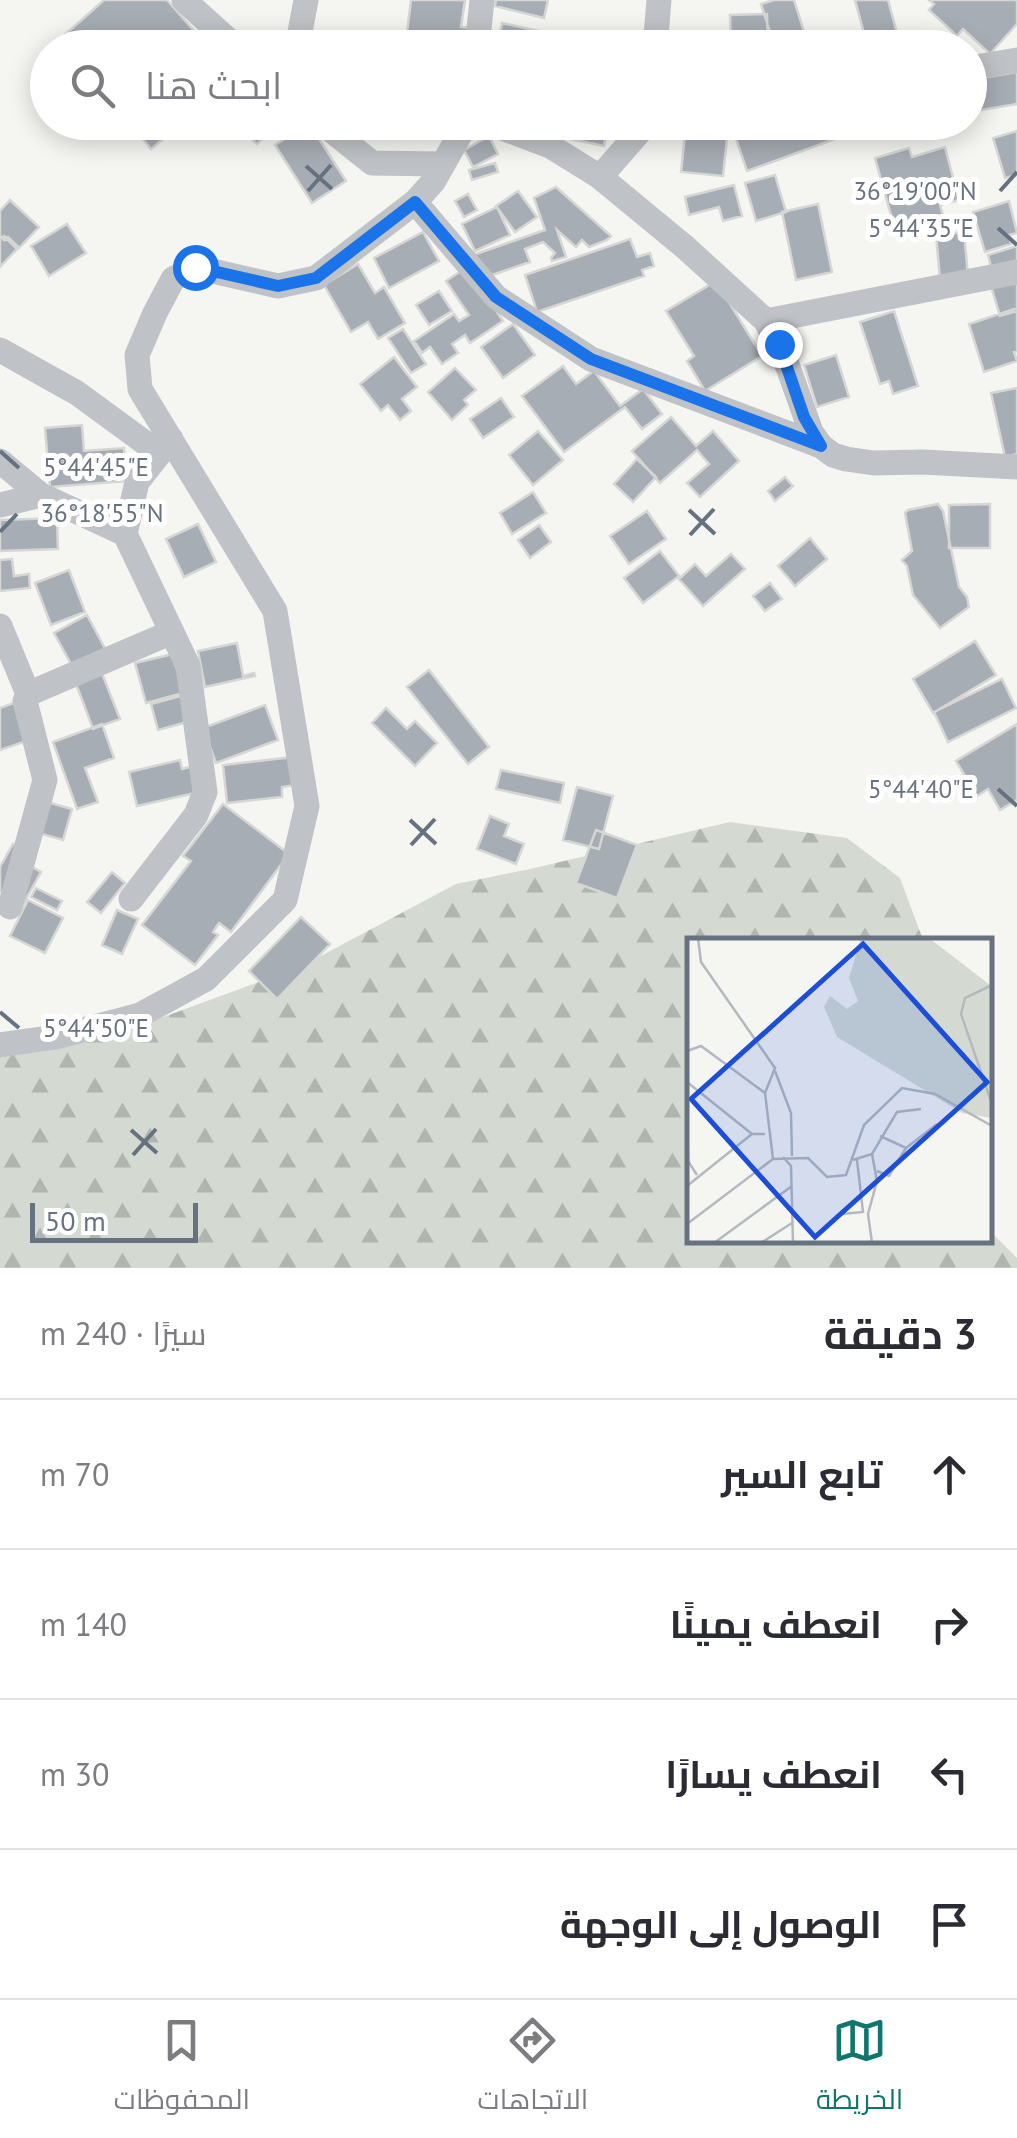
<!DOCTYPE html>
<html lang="ar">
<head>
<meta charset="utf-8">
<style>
	body { margin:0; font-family:"PT Sans",Cairo,sans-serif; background:#f2f2f3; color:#2b2b33; direction:rtl }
	.scale { position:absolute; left:30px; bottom:25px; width:168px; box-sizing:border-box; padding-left:10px; border:5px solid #677280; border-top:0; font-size:28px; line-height:35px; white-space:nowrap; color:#677280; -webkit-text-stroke:8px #fff; paint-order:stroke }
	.stop { position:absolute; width:30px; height:30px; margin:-22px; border:8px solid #1a73e8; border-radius:50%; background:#fff }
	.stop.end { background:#1a73e8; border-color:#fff; box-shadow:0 2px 10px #0008 }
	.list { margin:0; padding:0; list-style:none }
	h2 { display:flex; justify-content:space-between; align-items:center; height:130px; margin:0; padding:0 40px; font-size:42px }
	h2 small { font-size:32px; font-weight:400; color:#7c7c81 }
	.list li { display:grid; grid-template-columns:65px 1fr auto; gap:30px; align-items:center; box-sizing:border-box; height:150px; padding:0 40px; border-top:2px solid #e1e1e2 }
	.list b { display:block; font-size:38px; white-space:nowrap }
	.list em { font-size:32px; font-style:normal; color:#7c7c81 }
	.icon { flex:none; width:55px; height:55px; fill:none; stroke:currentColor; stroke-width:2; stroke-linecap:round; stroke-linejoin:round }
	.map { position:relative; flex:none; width:1017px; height:1268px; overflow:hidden; direction:ltr }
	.search { position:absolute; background:#fff; box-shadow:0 5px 25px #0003; left:30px; right:30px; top:30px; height:110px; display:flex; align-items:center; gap:25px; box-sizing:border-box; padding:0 35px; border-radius:55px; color:#7c7c81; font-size:38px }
	.sheet { height:730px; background:#fff }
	nav { display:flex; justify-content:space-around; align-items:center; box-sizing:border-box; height:140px; border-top:2px solid #e1e1e2; background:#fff; font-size:28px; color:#7c7c81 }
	nav a { display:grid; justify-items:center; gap:5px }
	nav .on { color:#0f766e }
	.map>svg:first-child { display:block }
	.forest { fill:url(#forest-firs) }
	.building { fill:#a7adb4; stroke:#d6d7d5; stroke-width:2.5 }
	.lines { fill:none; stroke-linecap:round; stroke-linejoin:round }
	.minor { stroke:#bfc2c6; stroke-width:25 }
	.route { stroke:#1a73e8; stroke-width:12 }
	.ticks { fill:none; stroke:#677280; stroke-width:4 }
	.inset-road { fill:none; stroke:#b4b9bd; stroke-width:2.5 }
	.view { fill:#1d4ed8; fill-opacity:0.15; stroke:#1d4ed8; stroke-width:5 }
	.inset-edge { fill:none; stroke:#677280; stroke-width:5 }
	.ticks-label { font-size:25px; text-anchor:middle; fill:#677280; stroke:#fff; stroke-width:10; stroke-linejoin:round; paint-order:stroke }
</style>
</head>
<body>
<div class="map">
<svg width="1017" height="1268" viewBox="0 0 1017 1268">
	<defs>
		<pattern id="forest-firs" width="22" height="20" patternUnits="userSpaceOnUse" patternTransform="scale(2.5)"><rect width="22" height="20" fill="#d4dad2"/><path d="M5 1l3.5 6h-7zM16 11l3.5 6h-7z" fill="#b0b5b0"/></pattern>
	</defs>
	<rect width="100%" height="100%" fill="#f5f5f2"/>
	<!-- forest -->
	<path class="forest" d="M 730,822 L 847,838 L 900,878 L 923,940 L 690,941 L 690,1240 L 990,1240 L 990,1231 L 1017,1258 L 1017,1268 L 0,1268 L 0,1045 L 136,1027 L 300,967 L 456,884 L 530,869 Z"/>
	<!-- building -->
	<path class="building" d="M 104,0 L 167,0 L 209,48 L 65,48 L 59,40 Z
		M 411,0 L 465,0 L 461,27 L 471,28 L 468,48 L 405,48 Z
		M 496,0 L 548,0 L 544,18 L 495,6 Z
		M 774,0 L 794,0 L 809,48 L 775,48 L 761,4 Z
		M 855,0 L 888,0 L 901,48 L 868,48 Z
		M 929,0 L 1017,0 L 1017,24 L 990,54 L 963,29 L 957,36 L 929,10 L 934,4 Z
		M 767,14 L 768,48 L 731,48 L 730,15 Z
		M 502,23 L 571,38 L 569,48 L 497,48 Z
		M 1017,72 L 1017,104 L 970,112 L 970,80 Z
		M 129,122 L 184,122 L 151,149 Z
		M 234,122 L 293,122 L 281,135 L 273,127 L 257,144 Z
		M 539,122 L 629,122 L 627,134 L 607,130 L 604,146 L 537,132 Z
		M 773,122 L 879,122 L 879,123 L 747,171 L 735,136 Z
		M 309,123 L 346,181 L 312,203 L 275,145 Z
		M 686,125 L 728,129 L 723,176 L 681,172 Z
		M 1017,131 L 1017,175 L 1005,178 L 993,138 Z
		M 489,136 L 498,154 L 473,167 L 464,150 Z
		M 945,147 L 959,200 L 940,205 L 944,219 L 896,233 L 875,158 L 909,148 L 912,157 Z
		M 495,163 L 498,172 L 472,180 L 469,170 Z
		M 775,175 L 786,212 L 756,221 L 745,183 Z
		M 734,185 L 742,216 L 723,221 L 719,207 L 689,215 L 685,197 Z
		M 556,187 L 611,236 L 607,240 L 589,247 L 582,240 L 576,247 L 557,230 L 566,257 L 552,261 L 551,258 L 555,253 L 543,242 L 525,249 L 530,262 L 489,276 L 472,258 L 476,254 L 545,230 L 534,198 Z
		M 518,191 L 537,217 L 515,232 L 496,206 Z
		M 468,194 L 477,210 L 464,217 L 455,201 Z
		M 10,200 L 39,227 L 19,248 L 8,237 L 4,240 L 0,236 L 0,211 Z
		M 1009,201 L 1017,233 L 1009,235 L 1011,244 L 985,252 L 973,212 Z
		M 818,204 L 832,272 L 796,280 L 782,212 Z
		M 497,207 L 510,235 L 475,251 L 462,224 Z
		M 67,224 L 86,253 L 49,276 L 31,246 Z
		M 423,232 L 439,261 L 389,288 L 374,258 Z
		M 964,232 L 968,276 L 940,279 L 936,235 Z
		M 4,236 L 17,249 L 0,267 L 0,239 Z
		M 630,239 L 637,257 L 650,253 L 654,266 L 642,270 L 644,276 L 537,312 L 525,275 Z
		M 1017,246 L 1017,262 L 992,270 L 988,255 Z
		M 358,264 L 375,293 L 384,287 L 405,323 L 378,339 L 368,322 L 351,332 L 324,285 Z
		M 467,267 L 503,321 L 470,343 L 465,335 L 452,344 L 458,353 L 442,364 L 430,347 L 422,353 L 414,341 L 454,314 L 459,321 L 469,315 L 446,281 Z
		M 1017,279 L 1017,311 L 1000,316 L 991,286 Z
		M 716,281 L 762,356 L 705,391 L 687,361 L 694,356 L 666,311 Z
		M 439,291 L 452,311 L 429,325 L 416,305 Z
		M 1017,308 L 1017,351 L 1014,352 L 1017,361 L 984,372 L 969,324 Z
		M 894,311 L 918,386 L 893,394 L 889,381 L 880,384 L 860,322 Z
		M 513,324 L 535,355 L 503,378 L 481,347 Z
		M 403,329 L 426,364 L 411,373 L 388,338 Z
		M 836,355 L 849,397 L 817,407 L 804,365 Z
		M 394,357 L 417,387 L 402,399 L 411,411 L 400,420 L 388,405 L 381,411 L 360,384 Z
		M 563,366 L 576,384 L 594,371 L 620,406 L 643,389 L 662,414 L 642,429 L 625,407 L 564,452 L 522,396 Z
		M 455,368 L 476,390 L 464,400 L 468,405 L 452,420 L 428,392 Z
		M 1017,388 L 1017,454 L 1005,457 L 991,393 Z
		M 501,398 L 514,417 L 483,438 L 470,419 Z
		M 671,417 L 696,446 L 713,431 L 739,461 L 700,497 L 687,483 L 709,464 L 697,450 L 660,483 L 632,451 Z
		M 82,425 L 84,451 L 124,448 L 126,481 L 50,487 L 45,428 Z
		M 538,431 L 563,460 L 533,485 L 509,455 Z
		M 637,459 L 656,477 L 633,502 L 614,484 Z
		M 785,477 L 793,486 L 775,501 L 768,491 Z
		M 533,492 L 546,513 L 512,534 L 500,513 Z
		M 938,504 L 943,511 L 959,587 L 967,597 L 969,607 L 940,628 L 913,595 L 907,566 L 902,560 L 912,551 L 905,513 L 908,510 Z
		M 990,504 L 990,548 L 949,548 L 949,505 Z
		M 647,511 L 666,539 L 629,564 L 610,536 Z
		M 57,518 L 58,549 L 0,551 L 0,520 Z
		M 198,524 L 216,562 L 184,577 L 166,539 Z
		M 539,525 L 551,542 L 530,558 L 518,540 Z
		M 810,538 L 827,559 L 795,586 L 778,566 Z
		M 660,551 L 679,576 L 643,603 L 624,578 Z
		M 731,554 L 745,569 L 703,606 L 679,579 L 695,564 L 706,576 Z
		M 12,559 L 14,576 L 29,574 L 30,588 L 0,591 L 0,560 Z
		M 69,570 L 85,612 L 51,625 L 35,583 Z
		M 770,583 L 782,599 L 765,611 L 753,596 Z
		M 87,615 L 109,656 L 76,673 L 54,633 Z
		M 975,641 L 996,675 L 933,713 L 913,679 Z
		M 237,643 L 243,676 L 254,673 L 255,676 L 205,687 L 198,651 Z
		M 173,654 L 183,693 L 146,703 L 135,663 Z
		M 429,670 L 489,747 L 468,764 L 407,687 Z
		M 101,671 L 120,719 L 93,729 L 75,681 Z
		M 1002,679 L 1016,708 L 948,742 L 934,712 Z
		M 184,695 L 191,721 L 158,730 L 151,704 Z
		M 16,702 L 29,740 L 0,750 L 0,708 Z
		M 265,705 L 278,740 L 216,763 L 203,728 Z
		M 386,708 L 407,729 L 415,721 L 437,743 L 415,766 L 372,723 Z
		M 102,724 L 114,758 L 85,768 L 98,802 L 77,809 L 53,742 Z
		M 1017,724 L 1017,800 L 1000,810 L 988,789 L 977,796 L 956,761 Z
		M 293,757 L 296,785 L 282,787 L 282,797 L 227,803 L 223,765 Z
		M 180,760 L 182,769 L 198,765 L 204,791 L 137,806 L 129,772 Z
		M 501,770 L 564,783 L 560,803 L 496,789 Z
		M 577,787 L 613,796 L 599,849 L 563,840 Z
		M 40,800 L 72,809 L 63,840 L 31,831 Z
		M 223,804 L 289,854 L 231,932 L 219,923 L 213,932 L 218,935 L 195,965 L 142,925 L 191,861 L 183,856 Z
		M 490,816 L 509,824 L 504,836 L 524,844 L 516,864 L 477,849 Z
		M 596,830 L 637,845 L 617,898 L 576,883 Z
		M 13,844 L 21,848 L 16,858 L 41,872 L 23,904 L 0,891 L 0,867 Z
		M 112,872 L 125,883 L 101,913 L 87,902 Z
		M 36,888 L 62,901 L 57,910 L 31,897 Z
		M 28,900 L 63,918 L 45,953 L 10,936 Z
		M 117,910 L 138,919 L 122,954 L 102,945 Z
		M 301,917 L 330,944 L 277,999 L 249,971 Z"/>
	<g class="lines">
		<!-- minor -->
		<path class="minor" d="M 184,0 L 237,48
			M 297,48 L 306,0
			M 477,48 L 482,0
			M 655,48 L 659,0
			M 970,68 L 1017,60
			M 321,122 L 372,163 L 441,164
			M 486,122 L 550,146 L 600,177 L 686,248 L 766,321 L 788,367 L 811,432 L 821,446 L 833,455 L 846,459 L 874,463 L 923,462 L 1017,467
			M 600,177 L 648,122
			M 415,202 L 496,297 L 591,359 L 821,446
			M 766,321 L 1017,272
			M 0,350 L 77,393 L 159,453
			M 0,461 L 41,495 L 125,534
			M 0,505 L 41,495
			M 0,626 L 28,694
			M 131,899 L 196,815 L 205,792 L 188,666 L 125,534 L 137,482 L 171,439
			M 10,907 L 45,780 L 25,701 L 28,694 L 172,632
			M 0,1045 L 56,1037 L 140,1015 L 206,979 L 285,900 L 307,806 L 275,611 L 140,389 L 137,355 L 155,313 L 173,279 L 195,267 L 278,286 L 316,278 L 415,202 L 433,182 L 467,122"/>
	</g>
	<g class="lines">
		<!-- route -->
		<path class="route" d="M 195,267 L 278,286 L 316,278 L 415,202 L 496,297 L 591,359 L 821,446 L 804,417 L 779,344"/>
	</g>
	<!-- ticks -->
	<path class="ticks" d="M 306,166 L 332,189M 308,191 L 331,165M 1000,191 L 1017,172M 998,228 L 1017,245M 0,451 L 19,468M 689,510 L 715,534M 0,532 L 17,514M 690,535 L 714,509M 998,789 L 1017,806M 410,820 L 436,844M 411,845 L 435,819M 0,1012 L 19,1028M 131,1130 L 157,1153M 133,1155 L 156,1129"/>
	<!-- overview -->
	<g transform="translate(687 938)">
		<rect width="305" height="305" fill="#f5f5f2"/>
		<path d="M 174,0 L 242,0 L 303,47 L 305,180 L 275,175 L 150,99 L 137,69 L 143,58 L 160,71 L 171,63 L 162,40 Z" fill="#d4dad2"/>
		<path class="inset-road" d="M 11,0 L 14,24 L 88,130 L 78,155 L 86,221M 305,47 L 278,60 L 274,76 L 305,166M 0,113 L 14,108 L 78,155M 88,133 L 104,175 L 105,218M 0,144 L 65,196 L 78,196M 0,176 L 1,223 L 10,237M 193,198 L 219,210 L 250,186M 185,216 L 190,243 L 181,276 L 185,305M 96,219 L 104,228 L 106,305M 166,222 L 185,216 L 210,174 L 234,171M 190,233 L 202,238 L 219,210M 0,248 L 65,196M 155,276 L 176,274 L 170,222M 0,286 L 86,221 L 121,220 L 140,239 L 159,237 L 177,187 L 215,150 L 248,156 L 305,188M 27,305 L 105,248M 74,305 L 105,285"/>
		<path class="view" d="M 176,6 L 300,144 L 128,299 L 4,161 Z"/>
		<rect width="305" height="305" class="inset-edge"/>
	</g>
	<g class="ticks-label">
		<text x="915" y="200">36°19'00"N</text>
		<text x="921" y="237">5°44'35"E</text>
		<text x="96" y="476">5°44'45"E</text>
		<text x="102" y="522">36°18'55"N</text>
		<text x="921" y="798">5°44'40"E</text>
		<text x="96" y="1037">5°44'50"E</text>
	</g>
</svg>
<div class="scale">50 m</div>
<div class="stop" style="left:195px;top:267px"></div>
<div class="stop end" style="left:779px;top:344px"></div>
<div class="search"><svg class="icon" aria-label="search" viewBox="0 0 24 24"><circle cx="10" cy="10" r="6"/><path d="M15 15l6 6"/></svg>ابحث هنا</div>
</div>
<section class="sheet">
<h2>3 دقيقة<small>سيرًا · 240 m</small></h2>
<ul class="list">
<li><svg class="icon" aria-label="ahead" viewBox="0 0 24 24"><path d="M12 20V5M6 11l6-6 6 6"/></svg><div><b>تابع السير</b></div><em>70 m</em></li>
<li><svg class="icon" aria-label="right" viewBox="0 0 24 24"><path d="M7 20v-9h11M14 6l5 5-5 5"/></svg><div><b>انعطف يمينًا</b></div><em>140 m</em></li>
<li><svg class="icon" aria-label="left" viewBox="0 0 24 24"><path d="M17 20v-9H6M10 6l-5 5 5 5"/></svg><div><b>انعطف يسارًا</b></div><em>30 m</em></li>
<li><svg class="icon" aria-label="arrive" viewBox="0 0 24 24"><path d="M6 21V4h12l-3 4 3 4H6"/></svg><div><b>الوصول إلى الوجهة</b></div></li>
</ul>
</section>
<nav>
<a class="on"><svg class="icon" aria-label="map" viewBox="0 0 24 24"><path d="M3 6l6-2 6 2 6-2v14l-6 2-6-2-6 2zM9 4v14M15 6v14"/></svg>الخريطة</a>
<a><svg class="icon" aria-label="directions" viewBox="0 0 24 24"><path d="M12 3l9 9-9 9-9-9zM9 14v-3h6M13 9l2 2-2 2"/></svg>الاتجاهات</a>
<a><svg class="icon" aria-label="saved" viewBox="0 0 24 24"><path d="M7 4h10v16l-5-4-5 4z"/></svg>المحفوظات</a>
</nav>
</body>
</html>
